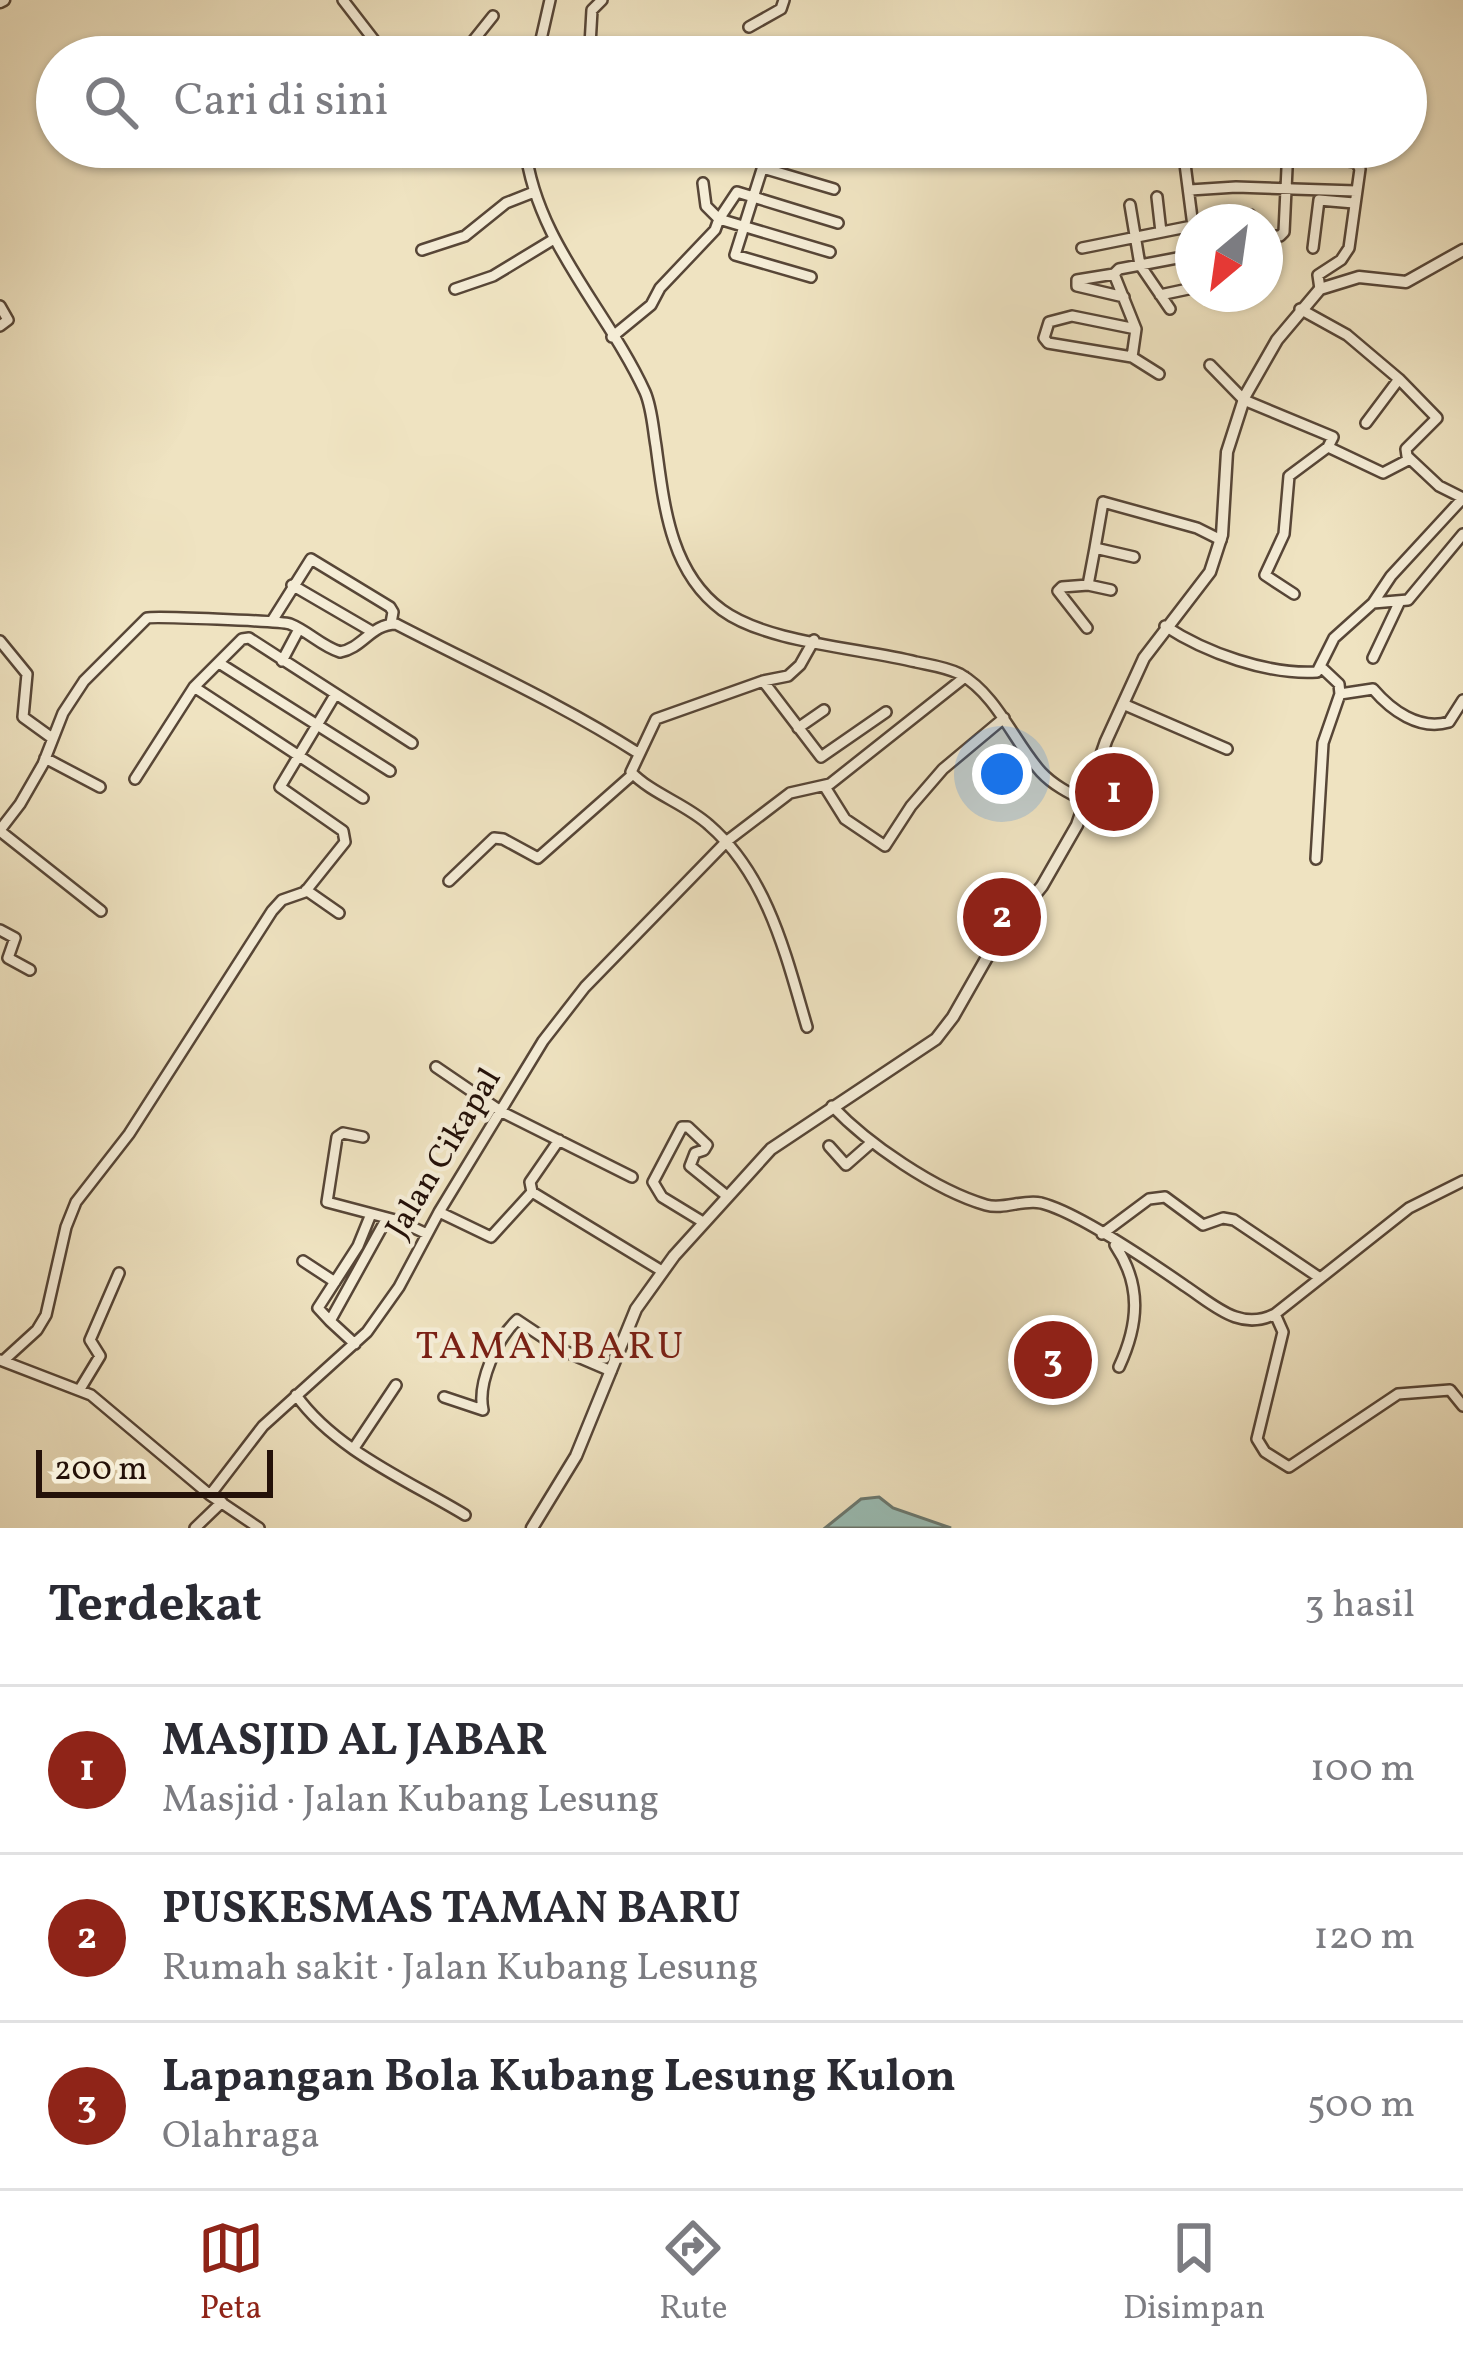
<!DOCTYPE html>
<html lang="id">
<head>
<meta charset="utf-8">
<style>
	body { margin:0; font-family:Vollkorn,serif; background:#f2f2f3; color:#2b2b33 }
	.compass { position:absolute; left:1175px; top:204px; width:108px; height:108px; border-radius:50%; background:#fff; box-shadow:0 3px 9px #0004; rotate:209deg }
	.scale { position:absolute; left:36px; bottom:30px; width:237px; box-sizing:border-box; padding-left:12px; border:6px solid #241109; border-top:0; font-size:33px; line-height:42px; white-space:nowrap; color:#241109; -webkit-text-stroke:9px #f5edd7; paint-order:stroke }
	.you { position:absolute; left:1002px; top:774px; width:42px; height:42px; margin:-30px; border:9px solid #fff; border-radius:50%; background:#1a73e8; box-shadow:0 0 0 18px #1a73e833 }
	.badge { display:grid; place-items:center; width:78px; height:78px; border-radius:50%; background:#8f2418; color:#fff; font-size:39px; font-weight:700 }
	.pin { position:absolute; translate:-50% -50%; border:6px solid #fff; box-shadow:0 3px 12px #0006 }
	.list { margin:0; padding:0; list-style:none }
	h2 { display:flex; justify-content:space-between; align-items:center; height:156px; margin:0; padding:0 48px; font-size:51px }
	h2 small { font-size:39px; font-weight:400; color:#7c7c81 }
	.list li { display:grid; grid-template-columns:78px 1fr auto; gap:36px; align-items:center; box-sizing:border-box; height:168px; padding:0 48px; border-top:3px solid #e1e1e2 }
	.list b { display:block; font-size:45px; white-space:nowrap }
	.list p { margin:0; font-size:39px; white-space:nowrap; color:#7c7c81 }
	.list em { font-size:39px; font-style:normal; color:#7c7c81 }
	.icon { flex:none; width:66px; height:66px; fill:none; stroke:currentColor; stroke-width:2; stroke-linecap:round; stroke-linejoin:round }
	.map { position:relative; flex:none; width:1463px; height:1528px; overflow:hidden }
	.search { position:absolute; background:#fff; box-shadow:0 3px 9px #0004; left:36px; right:36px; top:36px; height:132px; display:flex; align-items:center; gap:30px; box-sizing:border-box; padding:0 42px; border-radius:66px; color:#7c7c81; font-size:45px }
	.sheet { height:660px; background:#fff }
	nav { display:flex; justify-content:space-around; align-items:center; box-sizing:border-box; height:168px; border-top:3px solid #e1e1e2; background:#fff; font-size:33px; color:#7c7c81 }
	nav a { display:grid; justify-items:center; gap:6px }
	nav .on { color:#8f2418 }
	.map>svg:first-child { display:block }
	.water { fill:#9abeb6; stroke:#6b7971; stroke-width:3 }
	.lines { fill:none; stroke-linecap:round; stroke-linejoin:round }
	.minor-casing { stroke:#574637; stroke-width:14 }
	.tertiary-casing { stroke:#574637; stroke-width:15 }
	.minor { stroke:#f5edd7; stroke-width:9 }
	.tertiary { stroke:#f5edd7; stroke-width:10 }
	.labels { text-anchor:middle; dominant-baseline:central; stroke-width:9; stroke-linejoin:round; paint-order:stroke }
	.street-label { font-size:33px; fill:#241109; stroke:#f5edd7 }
	.quarter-label { font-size:39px; letter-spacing:3px; fill:#7a1f14; stroke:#f5edd7 }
</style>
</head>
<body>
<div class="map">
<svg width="1463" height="1528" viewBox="0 0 1463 1528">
	<rect width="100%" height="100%" fill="#efe3c1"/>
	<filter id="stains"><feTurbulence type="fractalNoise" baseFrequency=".00167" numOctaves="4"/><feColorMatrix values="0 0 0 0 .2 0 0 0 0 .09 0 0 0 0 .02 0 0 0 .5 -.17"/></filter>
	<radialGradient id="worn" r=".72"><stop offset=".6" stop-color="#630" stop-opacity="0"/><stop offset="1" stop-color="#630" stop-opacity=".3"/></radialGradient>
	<!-- water -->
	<path class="water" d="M 879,1497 L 893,1508 L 951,1528 L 825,1528 L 861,1499 Z"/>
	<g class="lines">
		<!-- minor casing -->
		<g class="minor-casing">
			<path id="minor" d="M 343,0 L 377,44 L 369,57
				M 749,27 L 781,9 L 784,0
				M 470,57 L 465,51 L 493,16
				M 537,57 L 550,0
				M 583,57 L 590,45 L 592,10 L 602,0
				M 525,147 C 536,242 607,309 645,392 C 652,408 653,429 656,446 C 664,505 670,572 722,610 C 767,643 860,648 916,662 C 930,665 946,667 960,674 C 997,695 1014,742 1041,772 C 1054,786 1071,794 1087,802
				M 769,147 L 735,255 L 811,277
				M 801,147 L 846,160
				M 763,168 L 834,189
				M 1190,190 L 1236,187 L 1356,191
				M 1157,197 L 1161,232
				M 1130,205 L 1140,265 L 1170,309
				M 1210,222 L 1250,215 L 1253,222
				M 1193,226 L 1185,164 L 1190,155 L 1288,153 L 1356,162 L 1360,169 L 1349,248 L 1341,260 L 1318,275 L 1320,289
				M 1265,236 L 1280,236 L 1284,232 L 1288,147
				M 1082,248 L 1192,226
				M 1313,248 L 1319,200 L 1354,203
				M 422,250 L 465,236 L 506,203 L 534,192
				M 830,252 L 719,219 L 737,192 L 838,223
				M 1114,274 L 1077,280 L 1077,286 L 1124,297
				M 455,289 L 493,276 L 554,239
				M 1160,295 L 1193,288
				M 0,306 L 8,320 L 0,326
				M 1300,309 L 1347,335 L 1399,379 L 1366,423
				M 1136,329 L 1072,316 L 1049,322 L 1044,338 L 1048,343 L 1132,357 L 1136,329 L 1114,274 L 1119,269 L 1193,255
				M 612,337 L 651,305 L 660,288 L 715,230 L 719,219 L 706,206 L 703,183
				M 1132,357 L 1159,374
				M 1210,365 L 1244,400 L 1333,437 L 1328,447 L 1289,476 L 1284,534 L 1265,575 L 1294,594
				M 1399,379 L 1437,418 L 1406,449 L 1407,456 L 1439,486 L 1463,498
				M 1328,447 L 1383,473 L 1410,459
				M 1134,557 L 1095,548 L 1103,502 L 1197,528 L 1221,540
				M 292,585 L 371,631
				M 1088,585 L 1111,590
				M 1373,603 L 1391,576 L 1463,498
				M 272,621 L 311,559 L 390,607 L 393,612 L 391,623
				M 1165,626 C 1206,653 1268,675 1317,672 L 1334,638 L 1373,603 L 1408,600 L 1463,534
				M 1087,628 L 1058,591 L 1062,587 L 1088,585 L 1095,548
				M 0,641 L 27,674 L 23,717 L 52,738
				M 1373,658 L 1400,601
				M 282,661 L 299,629
				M 219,663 L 390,771
				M 763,681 L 821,757 L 886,712
				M 1340,694 L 1373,689 C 1391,710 1419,731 1449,722 L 1463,700
				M 1123,704 L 1227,749
				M 798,728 L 824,710
				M 45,758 L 100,787
				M 135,779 L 194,687
				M 825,787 L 845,819 L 885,846 L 911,806 L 943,769 L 1004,718
				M 363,798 L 194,687 L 242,639 L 249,638 L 412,743
				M 0,830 L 20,804 L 43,764 L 63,713 L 84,681 L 147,618 C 154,616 280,621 290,624 C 308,631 321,646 340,652 C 363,648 371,624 396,624 C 477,666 560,703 638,753
				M 0,831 L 101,911
				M 1316,859 L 1323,743 L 1340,694 L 1339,684 L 1321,667
				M 449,881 L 494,838 L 503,839 L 538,858 L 632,775
				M 306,890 L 339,913
				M 0,930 L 15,938 L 8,958 L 30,970
				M 807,1027 C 786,956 768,876 709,825 C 686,804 652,794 631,772 L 656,719 L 763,681 L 788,676 L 800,665 L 814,640
				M 436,1067 L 502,1112 L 632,1177
				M 832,1106 C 868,1144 935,1190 986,1205 C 1004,1210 1023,1199 1041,1203 C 1077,1212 1152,1263 1185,1286 C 1214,1305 1240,1332 1275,1314
				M 363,1137 L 343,1133 L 337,1137 L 327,1202 L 399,1221 L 427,1234
				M 829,1146 L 846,1165 L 871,1143
				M 1463,1181 L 1409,1208 L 1275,1314 L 1283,1332 L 1257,1439 L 1265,1452 L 1289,1467 L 1398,1394 L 1450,1390 L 1463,1406
				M 532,1192 L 530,1182 L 559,1140
				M 439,1212 L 491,1237 L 532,1192 L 662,1271
				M 703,1222 L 662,1197 L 653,1182 L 682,1127 L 688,1127 L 707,1145 L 704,1150 L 695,1153 L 690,1166 L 727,1196
				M 1102,1234 L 1149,1199 L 1165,1197 L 1203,1225 L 1223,1218 L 1234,1220 L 1320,1278
				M 1115,1245 C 1142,1285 1139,1324 1119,1367
				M 303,1261 L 335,1282
				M 330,1321 L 318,1308 L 358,1246 L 371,1214
				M 355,1344 L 330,1321 L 387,1218
				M 0,1360 L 91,1395 L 210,1495 L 259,1528
				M 3,1361 L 37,1330 L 46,1315 L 66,1227 L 76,1202 L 129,1134 L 272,911 L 282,900 L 305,892 L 345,842 L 343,831 L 280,787 L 335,695
				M 80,1389 L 100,1356 L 90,1340 L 119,1273
				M 296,1395 C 335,1450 409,1481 465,1515
				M 444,1397 L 483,1410 C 477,1383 497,1339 517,1320 L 562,1350 L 611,1371
				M 354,1448 L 396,1385
				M 210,1495 L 263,1426 L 367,1332 L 399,1287 L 439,1212 L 543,1041 L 585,987 L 727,841 L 790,793 L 830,784 L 965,677
				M 195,1528 L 222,1502"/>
		</g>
		<!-- tertiary casing -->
		<g class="tertiary-casing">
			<path id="tertiary" d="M 0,2 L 4,0
				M 532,1528 L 576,1456 L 636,1309 L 674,1256 L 771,1149 L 936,1039 L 953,1017 L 994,945 L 1042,886 L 1077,825 L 1106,741 L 1144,658 L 1210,572 L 1222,535 L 1227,452 L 1245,396 L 1277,340 L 1320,289 L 1359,277 L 1406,282 L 1463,250"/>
		</g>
		<!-- minor -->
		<use href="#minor" class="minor"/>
		<!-- tertiary -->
		<use href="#tertiary" class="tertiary"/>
	</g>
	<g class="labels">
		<!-- street labels -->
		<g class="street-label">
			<text transform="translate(445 1154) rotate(-59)">Jalan Cikapal</text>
		</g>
		<!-- quarter labels -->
		<g class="quarter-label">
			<text x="551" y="1348">TAMANBARU</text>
		</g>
	</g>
	<rect width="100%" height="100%" filter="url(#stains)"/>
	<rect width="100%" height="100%" fill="url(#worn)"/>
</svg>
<svg class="compass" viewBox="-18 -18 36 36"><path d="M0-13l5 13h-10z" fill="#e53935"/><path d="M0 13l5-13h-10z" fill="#7c7c81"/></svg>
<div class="scale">200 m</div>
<div class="you"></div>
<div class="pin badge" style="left:1114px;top:792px">1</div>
<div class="pin badge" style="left:1002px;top:917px">2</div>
<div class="pin badge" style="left:1053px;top:1360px">3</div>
<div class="search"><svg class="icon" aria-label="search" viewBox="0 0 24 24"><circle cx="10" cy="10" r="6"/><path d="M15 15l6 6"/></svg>Cari di sini</div>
</div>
<section class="sheet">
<h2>Terdekat<small>3 hasil</small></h2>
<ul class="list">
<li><span class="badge">1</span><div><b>MASJID AL JABAR</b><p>Masjid · Jalan Kubang Lesung</p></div><em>100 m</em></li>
<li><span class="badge">2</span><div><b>PUSKESMAS TAMAN BARU</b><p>Rumah sakit · Jalan Kubang Lesung</p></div><em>120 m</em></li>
<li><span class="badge">3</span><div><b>Lapangan Bola Kubang Lesung Kulon</b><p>Olahraga</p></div><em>500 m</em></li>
</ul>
</section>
<nav>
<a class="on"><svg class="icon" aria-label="map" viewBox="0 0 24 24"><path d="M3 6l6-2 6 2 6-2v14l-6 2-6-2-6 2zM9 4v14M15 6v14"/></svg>Peta</a>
<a><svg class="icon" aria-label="directions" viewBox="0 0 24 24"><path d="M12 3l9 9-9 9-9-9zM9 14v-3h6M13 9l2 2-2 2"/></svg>Rute</a>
<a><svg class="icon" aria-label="saved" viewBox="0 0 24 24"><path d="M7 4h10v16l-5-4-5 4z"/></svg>Disimpan</a>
</nav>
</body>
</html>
